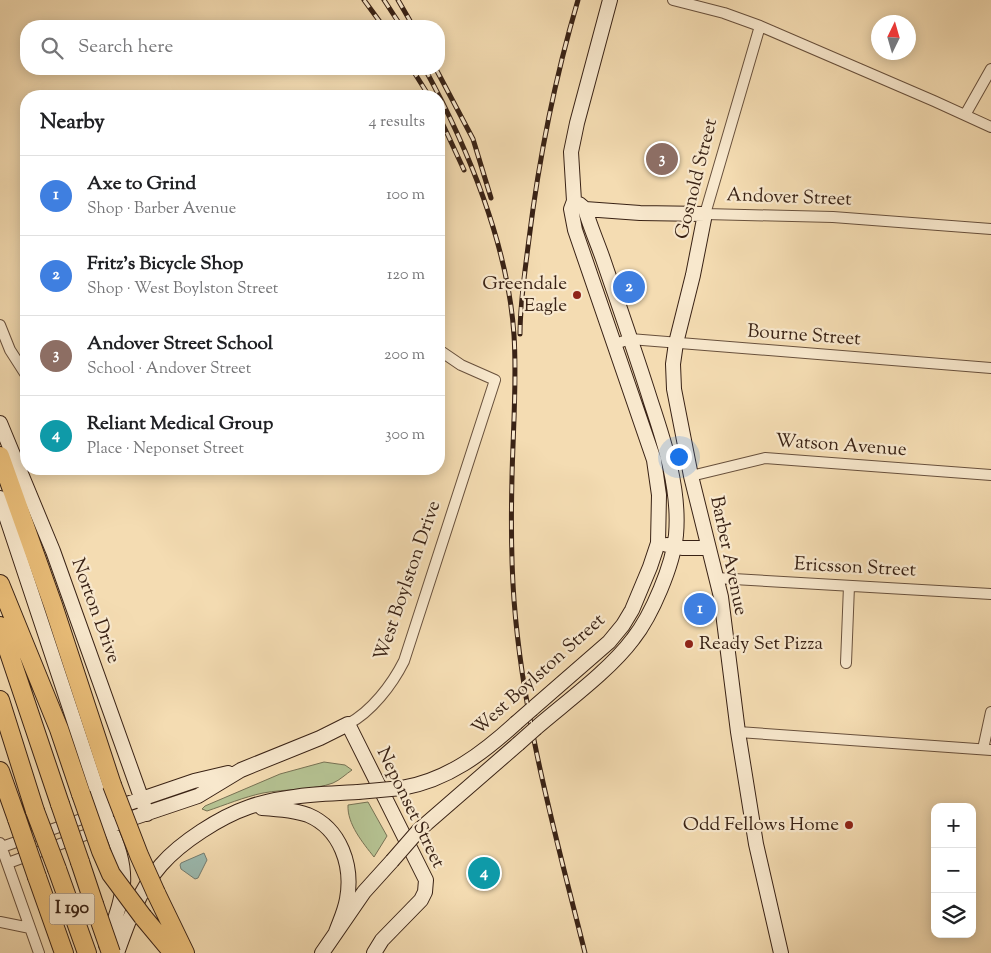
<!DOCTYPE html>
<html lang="en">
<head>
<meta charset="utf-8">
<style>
	body { margin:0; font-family:"Sorts Mill Goudy",serif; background:#f2f2f2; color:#202124 }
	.controls { position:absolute; right:15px; bottom:15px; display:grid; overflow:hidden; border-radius:10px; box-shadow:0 2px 12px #0003 }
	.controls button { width:45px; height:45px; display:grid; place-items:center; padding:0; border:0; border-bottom:1px solid #e0e0e0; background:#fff; color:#202124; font:25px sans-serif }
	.compass { position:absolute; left:871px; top:15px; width:45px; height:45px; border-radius:50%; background:#fff; box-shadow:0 2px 12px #0003; rotate:5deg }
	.you { position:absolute; left:678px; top:456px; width:18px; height:18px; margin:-12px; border:4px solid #fff; border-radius:50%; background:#1a73e8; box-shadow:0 0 0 8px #1a73e833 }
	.badge { display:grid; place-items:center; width:32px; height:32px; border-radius:50%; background:#8f2418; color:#fff; font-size:16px; font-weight:700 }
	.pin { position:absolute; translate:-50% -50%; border:2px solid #fff; box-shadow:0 1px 5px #0006 }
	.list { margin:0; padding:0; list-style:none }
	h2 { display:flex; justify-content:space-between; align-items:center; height:65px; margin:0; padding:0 20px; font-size:21px }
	h2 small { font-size:16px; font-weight:400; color:#757577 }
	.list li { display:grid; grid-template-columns:32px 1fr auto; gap:15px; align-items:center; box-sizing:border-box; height:80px; padding:0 20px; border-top:1px solid #e0e0e0 }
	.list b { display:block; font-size:19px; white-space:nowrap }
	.list p { margin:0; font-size:16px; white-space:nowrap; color:#757577 }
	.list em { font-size:16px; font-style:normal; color:#757577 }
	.icon { flex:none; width:28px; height:28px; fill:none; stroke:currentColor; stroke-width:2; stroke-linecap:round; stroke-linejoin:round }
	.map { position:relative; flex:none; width:991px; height:953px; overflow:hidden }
	.search { position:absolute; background:#fff; box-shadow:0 2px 12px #0003; left:20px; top:20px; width:425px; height:55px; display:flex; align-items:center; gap:12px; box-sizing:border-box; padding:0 18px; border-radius:20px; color:#757577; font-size:19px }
	.panel { position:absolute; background:#fff; box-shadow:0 2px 12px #0003; left:20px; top:90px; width:425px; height:385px; border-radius:20px }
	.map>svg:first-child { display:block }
	.green { fill:#b5c292; stroke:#777254 }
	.water { fill:#9cbbb1; stroke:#747e73 }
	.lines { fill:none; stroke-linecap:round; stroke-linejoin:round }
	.street-casing { stroke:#68503c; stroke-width:12 }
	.secondary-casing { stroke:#392215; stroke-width:16 }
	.highway-casing { stroke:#392215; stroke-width:20 }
	.street { stroke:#f8e8cd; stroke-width:10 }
	.secondary { stroke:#f8e8cd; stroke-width:14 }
	.highway { stroke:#eabe79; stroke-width:18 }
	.rail-casing { stroke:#392215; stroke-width:5 }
	.rail { stroke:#f8e8cd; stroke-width:3; stroke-dasharray:9; stroke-linecap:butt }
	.secondary-bridge-casing { stroke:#392215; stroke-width:16; stroke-linecap:butt }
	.highway-bridge-casing { stroke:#392215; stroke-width:20; stroke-linecap:butt }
	.secondary-bridge { stroke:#f8e8cd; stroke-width:14 }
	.highway-bridge { stroke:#eabe79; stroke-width:18 }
	.poi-dot { fill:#8f2418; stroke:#f8e8cd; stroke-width:2 }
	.labels { text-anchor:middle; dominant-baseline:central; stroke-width:4.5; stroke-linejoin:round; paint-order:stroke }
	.shield { fill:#f8e8cd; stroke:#725d4c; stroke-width:1 }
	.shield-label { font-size:18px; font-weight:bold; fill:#392215 }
	.street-label { font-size:19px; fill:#392215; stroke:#f8e8cd }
	.poi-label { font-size:19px; fill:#392215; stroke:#f8e8cd; text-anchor:end }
</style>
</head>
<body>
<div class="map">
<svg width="991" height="953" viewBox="0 0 991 953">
	<rect width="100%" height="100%" fill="#f4dcb2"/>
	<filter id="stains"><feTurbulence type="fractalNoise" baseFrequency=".004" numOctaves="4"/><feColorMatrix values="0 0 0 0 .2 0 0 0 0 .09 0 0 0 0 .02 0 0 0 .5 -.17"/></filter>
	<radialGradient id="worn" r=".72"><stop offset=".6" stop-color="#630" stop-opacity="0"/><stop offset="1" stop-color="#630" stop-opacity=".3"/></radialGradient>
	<!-- green -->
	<path class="green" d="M 324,762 L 345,765 L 352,770 C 346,774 340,780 333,783 C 315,790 284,789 263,793 C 244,797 225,805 207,811 L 202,809 L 205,806 L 280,774 Z
		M 368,802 L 387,836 L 374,857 C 363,843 347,824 348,805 Z"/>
	<!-- water -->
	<path class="water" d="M 204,853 L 207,860 L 198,878 L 195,879 L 181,869 L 180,865 L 181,863 Z"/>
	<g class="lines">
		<!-- street casing -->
		<g class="street-casing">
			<path id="street" d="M 673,0 L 724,13 L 760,26 L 934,101 L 991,127
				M 760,26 L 705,214 L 833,217 L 991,229
				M 965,115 L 991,69
				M 0,325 L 10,350 L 26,375
				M 615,344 L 630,339 L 991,368
				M 691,476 L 765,458 L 991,475
				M 716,578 L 991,594
				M 846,663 L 849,586
				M 348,724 C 371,712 392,685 404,661 L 495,380 L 461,365 L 439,350
				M 738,732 L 991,750
				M 983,749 L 991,712
				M 0,843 L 39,953
				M 2,847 L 93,815
				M 8,863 L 99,830
				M 0,922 L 30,928"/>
		</g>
		<!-- secondary casing -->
		<g class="secondary-casing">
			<path id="secondary" d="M 585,209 L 640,213 L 705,214 L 693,275 L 676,343 L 673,364 L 674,389 L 691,476 L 721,597 L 738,732 L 756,844 L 781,953
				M 0,423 L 53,551 L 147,814
				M 0,498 L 109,826 C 133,876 123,896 106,945
				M 667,545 L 682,548 L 708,548
				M 532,709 L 609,642 L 623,625 L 632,610 L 650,567 L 658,543 L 659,495 L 654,460 L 575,230 L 571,209 L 574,201 L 571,152 L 577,123 L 610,0
				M 536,728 C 566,702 609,671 633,639 C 652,615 673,565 676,535 C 680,490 665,444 651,402 C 636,354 619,306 603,259 C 597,242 590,226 585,209 L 579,204
				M 402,788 C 448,780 483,753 516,723
				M 262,808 C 278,809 294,810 308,815 C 341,829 353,866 347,899 C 345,911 340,921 336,932
				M 112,809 L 194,781 L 228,773
				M 109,826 L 198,796 L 241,770 L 320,738 L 348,724 L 426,880 L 425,892 L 421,900 L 382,940 L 374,953
				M 419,830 L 518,744
				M 117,953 C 128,922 139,890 161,865 C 181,842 220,817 249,807 C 283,795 322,794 358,792
				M 322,953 L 364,892 L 392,861"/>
		</g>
		<!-- highway casing -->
		<g class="highway-casing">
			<path id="highway" d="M 0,456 L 53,605 L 112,785
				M 0,584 L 59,729 L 81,794
				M 0,626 L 60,804
				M 0,700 L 35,811
				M 0,771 L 17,819
				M 80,862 L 94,904
				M 57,869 L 87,953
				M 37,877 L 64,953
				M 156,893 L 185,953
				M 143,917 L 173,953"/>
		</g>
		<!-- street -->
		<use href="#street" class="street"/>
		<!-- secondary -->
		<use href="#secondary" class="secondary"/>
		<!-- highway -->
		<use href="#highway" class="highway"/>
		<!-- rail casing -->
		<g class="rail-casing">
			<path id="rail" d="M 364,0 L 383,26
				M 384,0 L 401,26
				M 398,0 L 413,26
				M 412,69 L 429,96
				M 425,69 C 468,148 508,245 514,335 C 517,382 513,430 512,477 C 511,518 511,559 514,600 C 523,720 556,837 585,953
				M 436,69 L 473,139 L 491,198
				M 439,116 L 464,170
				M 520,334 C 520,303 525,271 529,239 C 539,158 555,78 578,0"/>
		</g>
		<!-- rail -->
		<use href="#rail" class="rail"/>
		<!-- secondary-bridge casing -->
		<g class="secondary-bridge-casing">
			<path id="secondary-bridge" d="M 516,723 L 532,709
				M 518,744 L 536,728
				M 358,792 L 402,788
				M 392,861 L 419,830"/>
		</g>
		<!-- highway-bridge casing -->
		<g class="highway-bridge-casing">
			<path id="highway-bridge" d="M 112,785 L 139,855 L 156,893
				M 81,794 L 101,851 L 111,874 L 143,917
				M 60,804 L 80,862
				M 35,811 L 57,869
				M 17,819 L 37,877
				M 94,904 L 111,953"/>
		</g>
		<!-- secondary-bridge -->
		<use href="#secondary-bridge" class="secondary-bridge"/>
		<!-- highway-bridge -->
		<use href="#highway-bridge" class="highway-bridge"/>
	</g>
	<!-- markers -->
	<g class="poi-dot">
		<circle cx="577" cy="295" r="5"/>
		<circle cx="689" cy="644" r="5"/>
		<circle cx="849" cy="825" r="5"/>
	</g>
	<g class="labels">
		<!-- shield labels -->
		<rect class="shield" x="49.5" y="893.5" width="45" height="31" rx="4"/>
		<g class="shield-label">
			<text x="72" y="909">I 190</text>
		</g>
		<!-- street labels -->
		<g class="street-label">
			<text transform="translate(697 179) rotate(-76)">Gosnold Street</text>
			<text transform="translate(789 198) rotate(2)">Andover Street</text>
			<text transform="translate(804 336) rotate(4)">Bourne Street</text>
			<text transform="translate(841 446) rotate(4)">Watson Avenue</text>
			<text transform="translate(728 556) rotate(78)">Barber Avenue</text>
			<text transform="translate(855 568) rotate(3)">Ericsson Street</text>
			<text transform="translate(408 581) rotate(-71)">West Boylston Drive</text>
			<text transform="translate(95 611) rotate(70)">Norton Drive</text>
			<text transform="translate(539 675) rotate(-42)">West Boylston Street</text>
			<text transform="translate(410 808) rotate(64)">Neponset Street</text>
		</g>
		<!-- poi labels -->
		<g class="poi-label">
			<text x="567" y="284">Greendale<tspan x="567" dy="22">Eagle</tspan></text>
			<text x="699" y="644" text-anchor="start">Ready Set Pizza</text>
			<text x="839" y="825">Odd Fellows Home</text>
		</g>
	</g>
	<rect width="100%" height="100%" filter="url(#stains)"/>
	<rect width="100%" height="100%" fill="url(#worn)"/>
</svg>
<div class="controls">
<button>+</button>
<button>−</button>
<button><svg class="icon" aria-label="layers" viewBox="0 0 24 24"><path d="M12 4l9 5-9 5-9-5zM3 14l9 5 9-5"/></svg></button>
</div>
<svg class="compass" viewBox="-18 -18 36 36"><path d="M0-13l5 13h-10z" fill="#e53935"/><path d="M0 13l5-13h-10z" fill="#757577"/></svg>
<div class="you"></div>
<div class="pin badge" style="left:700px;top:609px;background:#3f7fe0">1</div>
<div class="pin badge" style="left:629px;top:287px;background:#3f7fe0">2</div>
<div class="pin badge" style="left:662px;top:159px;background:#8d6e63">3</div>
<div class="pin badge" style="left:484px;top:873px;background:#0f9aa8">4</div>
<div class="search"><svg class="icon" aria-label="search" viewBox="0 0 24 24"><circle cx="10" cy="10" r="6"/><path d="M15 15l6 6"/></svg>Search here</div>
<section class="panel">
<h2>Nearby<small>4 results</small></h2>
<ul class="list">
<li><span class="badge" style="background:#3f7fe0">1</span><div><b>Axe to Grind</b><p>Shop · Barber Avenue</p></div><em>100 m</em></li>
<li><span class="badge" style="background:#3f7fe0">2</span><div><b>Fritz's Bicycle Shop</b><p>Shop · West Boylston Street</p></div><em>120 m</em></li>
<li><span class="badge" style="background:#8d6e63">3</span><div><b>Andover Street School</b><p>School · Andover Street</p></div><em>200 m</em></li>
<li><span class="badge" style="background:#0f9aa8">4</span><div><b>Reliant Medical Group</b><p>Place · Neponset Street</p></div><em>300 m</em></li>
</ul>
</section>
</div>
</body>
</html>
